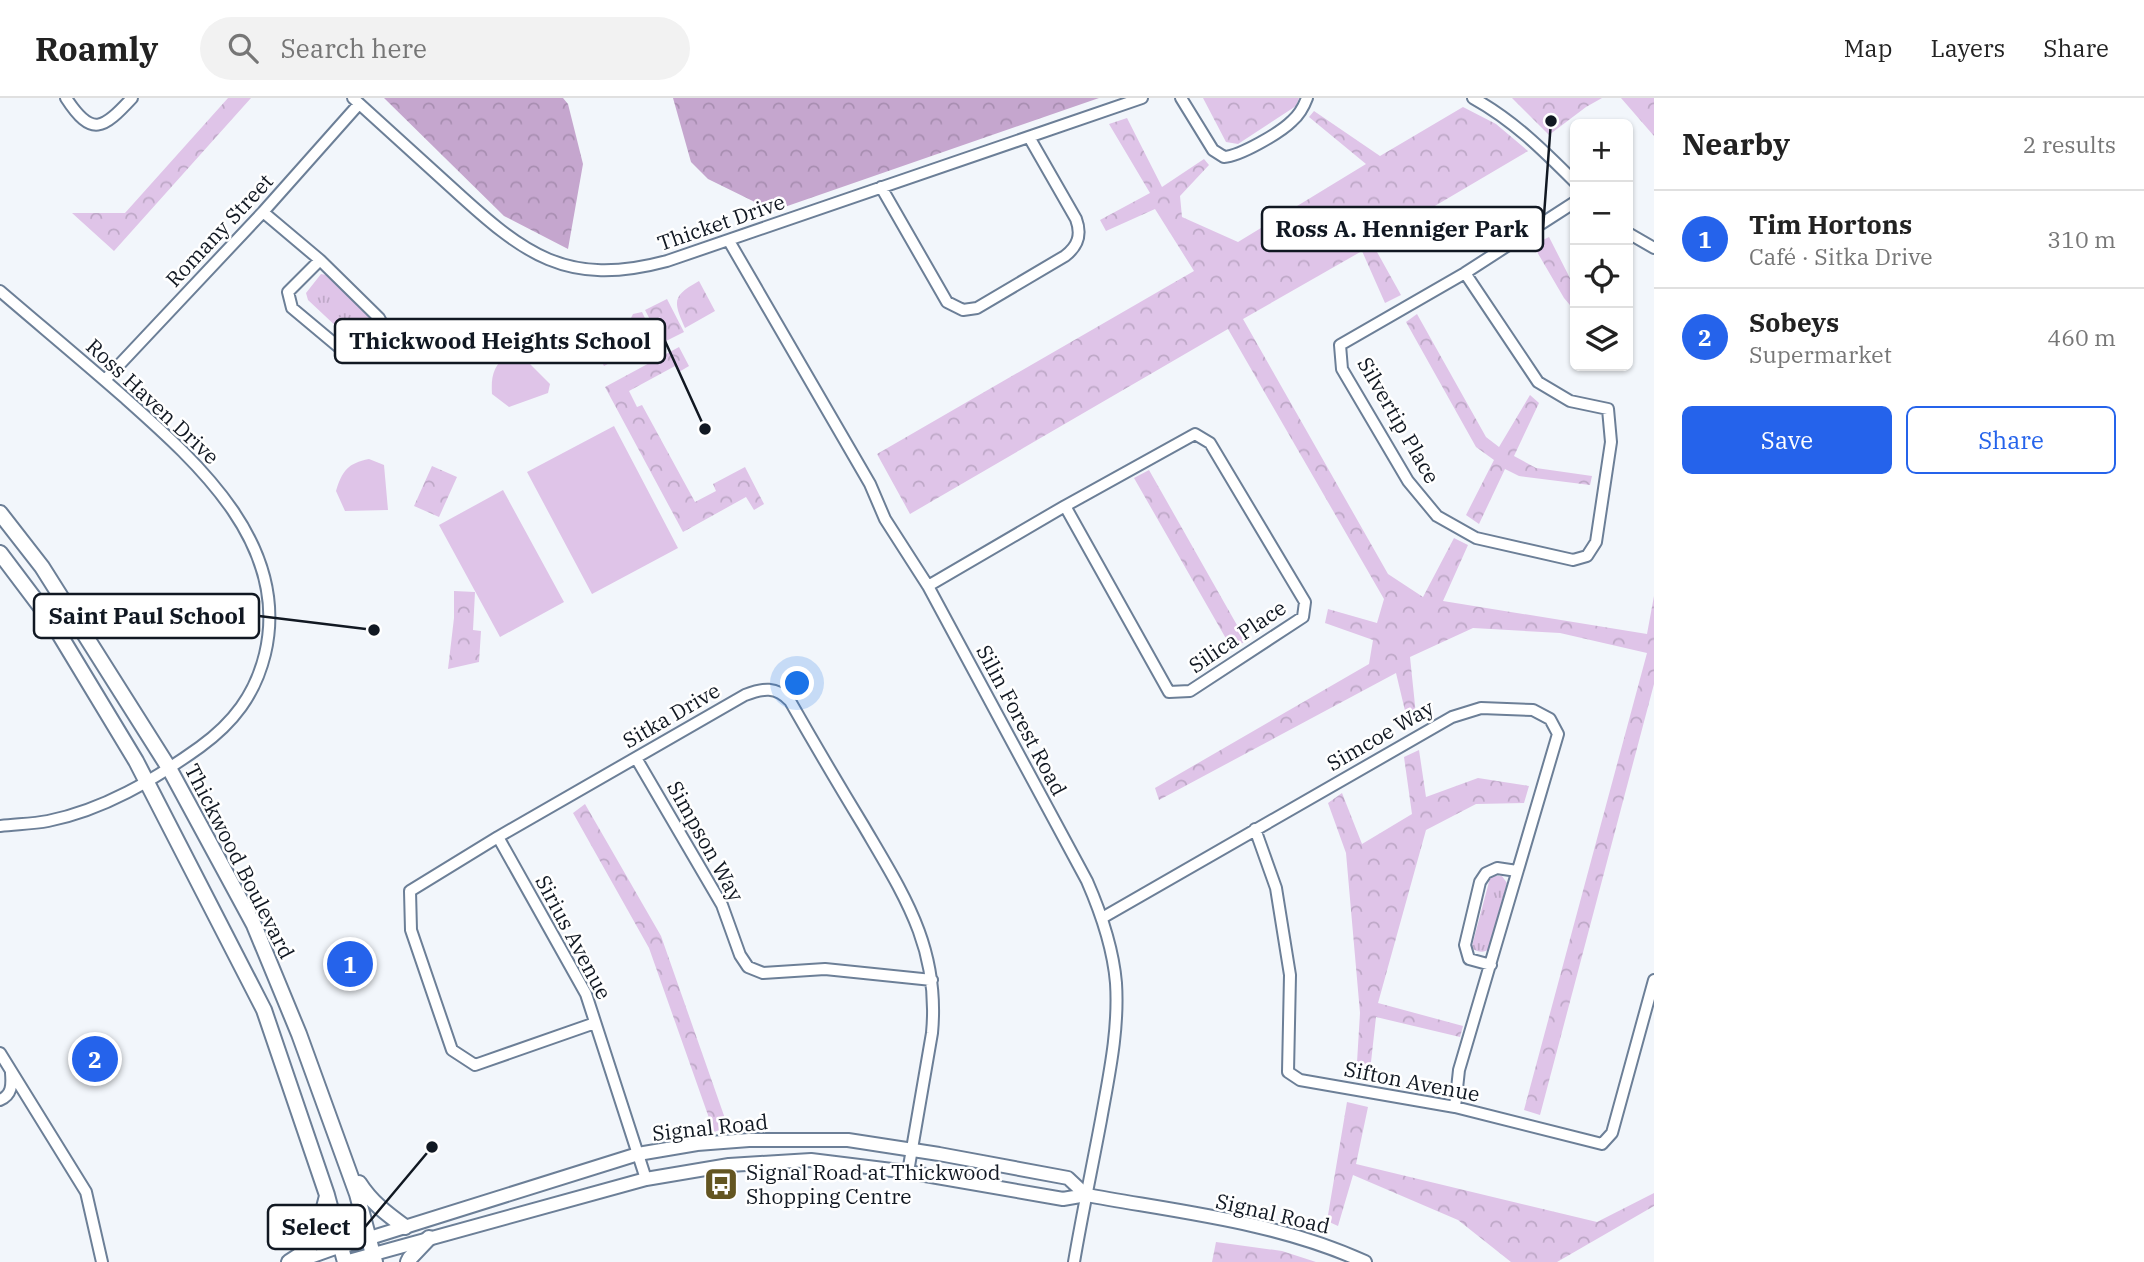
<!DOCTYPE html>
<html lang="en">
<head>
<meta charset="utf-8">
<style>
	body { margin:0; font-family:"IBM Plex Serif",serif; background:#f2f2f2; color:#222 }
	.controls { position:absolute; right:21px; top:21px; display:grid; overflow:hidden; border-radius:10px; box-shadow:0 2px 5px #0004 }
	.controls button { width:63px; height:63px; display:grid; place-items:center; padding:0; border:0; border-bottom:2px solid #e0e0e0; background:#fff; color:#222; font:35px sans-serif }
	.you { position:absolute; left:798px; top:586px; width:24px; height:24px; margin:-18px; border:5px solid #fff; border-radius:50%; background:#1a73e8; box-shadow:0 0 0 10px #1a73e833 }
	.badge { display:grid; place-items:center; width:46px; height:46px; border-radius:50%; background:#2563eb; color:#fff; font-size:23px; font-weight:700 }
	.pin { position:absolute; translate:-50% -50%; border:4px solid #fff; box-shadow:0 2px 7px #0006 }
	.list { margin:0; padding:0; list-style:none }
	h2 { display:flex; justify-content:space-between; align-items:center; height:91px; margin:0; padding:0 28px; font-size:30px }
	h2 small { font-size:23px; font-weight:400; color:#767676 }
	.list li { display:grid; grid-template-columns:46px 1fr auto; gap:21px; align-items:center; box-sizing:border-box; height:98px; padding:0 28px; border-top:2px solid #e0e0e0 }
	.list b { display:block; font-size:26px; white-space:nowrap }
	.list p { margin:0; font-size:23px; white-space:nowrap; color:#767676 }
	.list em { font-size:23px; font-style:normal; color:#767676 }
	.actions { display:flex; gap:14px; padding:21px 28px }
	.actions a { flex:1; padding:16px 0; border:2px solid #2563eb; border-radius:10px; text-align:center; font-size:24px; color:#2563eb }
	.actions .main { background:#2563eb; color:#fff }
	.icon { flex:none; width:38px; height:38px; fill:none; stroke:currentColor; stroke-width:2; stroke-linecap:round; stroke-linejoin:round }
	.map { position:relative; flex:none; width:1654px; height:1164px; overflow:hidden }
	header { display:flex; align-items:center; gap:42px; box-sizing:border-box; height:98px; padding:0 35px; background:#fff; border-bottom:2px solid #e0e0e0 }
	header strong { font-size:33px }
	nav { display:flex; gap:38px; margin-inline-start:auto; font-size:24px }
	.search { width:490px; height:63px; background:#f2f2f2; display:flex; align-items:center; gap:18px; box-sizing:border-box; padding:0 24px; border-radius:38px; color:#767676; font-size:26px }
	main { display:flex }
	aside { flex:1; background:#fff }
	.map>svg:first-child { display:block }
	.grass { fill:url(#grass-tufts) }
	.forest { fill:url(#forest-crowns) }
	.park { fill:url(#park-crowns) }
	.pitch { fill:#dfc4e8 }
	.lines { fill:none; stroke-linecap:round; stroke-linejoin:round }
	.minor-casing { stroke:#6c7f97; stroke-width:14 }
	.tertiary-casing { stroke:#6c7f97; stroke-width:16 }
	.secondary-casing { stroke:#6c7f97; stroke-width:18 }
	.minor { stroke:#fff; stroke-width:10 }
	.tertiary { stroke:#fff; stroke-width:12 }
	.secondary { stroke:#fff; stroke-width:14 }
	.labels { text-anchor:middle; dominant-baseline:central; stroke-width:5; stroke-linejoin:round; paint-order:stroke }
	.street-label { font-size:21px; fill:#111822; stroke:#fff }
	.poi-label { font-size:21px; fill:#111822; stroke:#fff; text-anchor:start }
	.leader { fill:none; stroke:#111822; stroke-width:2.5 }
	.callout-dot { fill:#111822; stroke:#fff; stroke-width:2.5 }
	.callout { fill:#fff; stroke:#111822; stroke-width:2.5 }
	.callout-label { font-size:23px; text-anchor:middle; font-weight:bold; fill:#111822 }
</style>
</head>
<body>
<header>
<strong>Roamly</strong>
<div class="search"><svg class="icon" aria-label="search" viewBox="0 0 24 24"><circle cx="10" cy="10" r="6"/><path d="M15 15l6 6"/></svg>Search here</div>
<nav><a>Map</a><a>Layers</a><a>Share</a></nav>
</header>
<main>
<div class="map">
<svg width="1654" height="1164" viewBox="0 0 1654 1164">
	<defs>
		<pattern id="grass-tufts" width="24" height="20" patternUnits="userSpaceOnUse" patternTransform="scale(1.75)"><rect width="24" height="20" fill="#dfc4e8"/><path d="M3 7l-1-3M5 7V3M7 7l1-3M15 17l-1-3M17 17v-4M19 17l1-3" fill="none" stroke="#bea8c7"/></pattern>
		<pattern id="forest-crowns" width="20" height="18" patternUnits="userSpaceOnUse" patternTransform="scale(1.75)"><rect width="20" height="18" fill="#c5a6ce"/><path d="M2 6a3 3 0 1 1 6 0M12 15a3 3 0 1 1 6 0" fill="none" stroke="#a88eb1"/></pattern>
		<pattern id="park-crowns" width="20" height="18" patternUnits="userSpaceOnUse" patternTransform="scale(1.75)"><rect width="20" height="18" fill="#dfc4e8"/><path d="M2 6a3 3 0 1 1 6 0M12 15a3 3 0 1 1 6 0" fill="none" stroke="#bea8c7"/></pattern>
	</defs>
	<rect width="100%" height="100%" fill="#f2f6fb"/>
	<!-- grass -->
	<path class="grass" d="M 321,176 L 331,178 L 378,224 L 380,233 L 374,241 L 356,247 L 308,202 L 306,195 Z
		M 1493,778 L 1502,778 L 1507,785 L 1488,852 C 1482,855 1478,854 1473,851 L 1472,848 L 1490,780 Z"/>
	<!-- forest -->
	<path class="forest" d="M 384,0 L 563,0 L 568,6 L 583,66 L 568,151 L 504,118 Z
		M 673,0 L 1099,0 L 773,113 L 708,81 L 691,64 Z"/>
	<!-- park -->
	<path class="park" d="M 228,0 L 251,0 L 114,153 L 72,115 L 125,115 Z
		M 1203,0 L 1299,0 L 1296,8 L 1238,46 L 1226,44 Z
		M 1512,0 L 1602,0 L 1586,9 L 1549,37 Z
		M 1621,0 L 1654,0 L 1654,38 Z
		M 1463,9 L 1496,26 L 1528,53 L 1372,145 L 1401,197 L 1385,205 L 1362,153 L 1243,221 L 1388,476 L 1423,499 L 1454,440 L 1468,447 L 1443,503 L 1647,536 L 1654,498 L 1654,586 L 1540,1017 L 1524,1012 L 1647,555 L 1560,535 L 1473,530 L 1410,559 L 1416,617 L 1407,621 L 1396,575 L 1159,702 L 1155,690 L 1369,566 L 1373,542 L 1325,525 L 1328,511 L 1377,525 L 1384,501 L 1228,231 L 910,416 L 877,356 L 1194,173 L 1155,111 L 1106,133 L 1100,122 L 1150,95 L 1109,26 L 1127,20 L 1162,89 L 1204,61 L 1209,67 L 1180,98 L 1182,119 L 1238,144 L 1366,66 L 1309,19 L 1314,13 L 1380,58 Z
		M 1549,139 L 1575,190 L 1575,213 L 1564,200 L 1533,147 Z
		M 699,183 L 715,213 L 685,230 C 673,203 672,198 699,183 Z
		M 667,201 L 684,234 L 662,245 L 645,212 Z
		M 642,214 L 655,241 L 635,251 C 626,235 625,232 633,216 Z
		M 1417,216 L 1486,339 L 1499,349 L 1530,297 L 1539,305 L 1514,358 L 1536,370 L 1592,378 L 1590,387 L 1519,378 L 1505,371 L 1479,426 L 1466,417 L 1494,362 L 1476,349 L 1406,224 Z
		M 613,233 L 627,256 L 604,268 L 593,246 Z
		M 679,249 L 689,268 L 679,274 L 675,268 L 629,293 L 637,309 L 642,307 L 695,404 L 716,393 L 713,386 L 745,369 L 764,406 L 754,412 L 746,399 L 683,434 L 605,289 Z
		M 432,368 L 457,379 L 439,419 L 414,408 Z
		M 1149,372 L 1246,543 L 1232,551 L 1134,380 Z
		M 454,493 L 475,494 L 473,532 L 481,533 L 479,564 L 448,571 L 454,520 Z
		M 1419,652 L 1426,699 L 1478,680 L 1529,688 L 1524,705 L 1476,706 L 1426,732 L 1378,905 L 1463,928 L 1460,939 L 1376,919 L 1369,982 L 1356,981 L 1360,915 L 1346,755 L 1328,705 L 1342,695 L 1362,746 L 1412,716 L 1404,659 Z
		M 585,706 L 661,838 L 728,1029 L 714,1034 L 649,850 L 573,715 Z
		M 1347,1004 L 1368,1009 L 1356,1066 L 1597,1124 L 1654,1095 L 1654,1108 L 1557,1164 L 1511,1164 L 1458,1122 L 1353,1077 L 1338,1128 L 1327,1123 Z
		M 1216,1144 L 1282,1153 L 1316,1164 L 1212,1164 Z"/>
	<!-- pitch -->
	<path class="pitch" d="M 509,257 L 522,258 L 550,286 L 548,295 L 509,309 L 492,296 C 491,279 493,266 509,257 Z
		M 614,328 L 678,450 L 592,496 L 527,374 Z
		M 369,361 L 384,367 L 388,412 L 345,413 L 336,393 C 342,373 348,365 369,361 Z
		M 503,392 L 564,504 L 500,539 L 439,427 Z"/>
	<g class="lines">
		<!-- minor casing -->
		<g class="minor-casing">
			<path id="minor" d="M 66,0 C 92,40 103,31 132,0
				M 353,0 C 386,30 419,60 452,90 C 524,156 566,190 667,163 L 1142,0
				M 1181,0 L 1213,52 L 1224,59 C 1240,58 1280,35 1292,23 C 1299,17 1304,8 1307,0
				M 1473,0 C 1513,22 1543,52 1575,84
				M 881,89 L 947,204 L 963,212 L 977,210 L 1065,158 C 1078,148 1082,137 1076,121 L 1029,39
				M 263,114 L 320,162 L 379,220 L 385,231 L 378,249 L 347,256 L 292,210 L 288,194 L 320,162
				M 1628,135 L 1654,150
				M 729,143 L 870,386 L 885,421 L 928,488 L 1087,783 C 1101,815 1113,849 1116,885 C 1119,932 1109,977 1101,1022 C 1092,1070 1082,1117 1074,1164
				M 1465,175 L 1538,284 L 1570,303 L 1608,311 L 1611,344 L 1596,444 L 1587,458 L 1573,462 L 1476,440 L 1437,418 L 1408,383 L 1342,271 L 1340,247 L 1465,175 L 1575,104
				M 0,193 C 42,229 84,264 125,300 C 198,365 291,447 265,556 C 255,597 233,625 200,649 C 154,682 103,712 48,723 C 32,726 16,726 0,728
				M 105,282 L 263,114 L 359,6
				M 928,488 L 1065,408 L 1195,336 L 1210,345 L 1305,504 L 1303,519 L 1190,593 L 1169,594 L 1065,408
				M 636,660 L 722,807 L 740,857 L 748,869 L 763,875 L 825,871 L 932,882
				M 1255,731 L 1276,790 L 1290,877 L 1288,974 L 1300,982 L 1455,1009 L 1602,1046 L 1612,1035 L 1654,882
				M 498,739 L 586,896 L 646,1081
				M 1102,820 L 1452,619 L 1481,610 L 1533,612 L 1550,621 L 1558,636 L 1459,972 L 1455,1009
				M 1491,867 L 1469,861 L 1465,847 L 1480,784 L 1486,775 L 1497,770 L 1517,773
				M 595,925 L 475,967 L 452,952 L 411,832 L 410,793 L 498,739 L 745,597 C 763,590 776,588 790,603 C 814,645 838,686 863,727 C 904,797 940,850 932,935 L 908,1074
				M 0,955 L 86,1094 L 102,1164
				M 0,1002 C 12,997 12,987 11,975
				M 299,1164 L 341,1149"/>
		</g>
		<!-- tertiary casing -->
		<g class="tertiary-casing">
			<path id="tertiary" d="M 341,1149 L 638,1056 L 697,1046 L 749,1042 L 848,1042 L 939,1056 L 1068,1080 L 1086,1097
				M 345,1164 L 646,1081 L 729,1067 L 811,1062 L 908,1074 L 1063,1101 L 1086,1097 C 1180,1114 1278,1124 1365,1164"/>
		</g>
		<!-- secondary casing -->
		<g class="secondary-casing">
			<path id="secondary" d="M 0,415 L 42,469 L 169,670 L 254,827 L 299,936 L 357,1096 L 375,1164
				M 0,455 L 52,524 L 136,663 L 264,912 L 327,1097 L 345,1164
				M 359,1085 C 371,1104 387,1116 405,1129
				M 289,1164 L 309,1151 L 316,1140 L 327,1098
				M 408,1164 L 410,1160 L 429,1140"/>
		</g>
		<!-- minor -->
		<use href="#minor" class="minor"/>
		<!-- tertiary -->
		<use href="#tertiary" class="tertiary"/>
		<!-- secondary -->
		<use href="#secondary" class="secondary"/>
	</g>
	<!-- icons -->
	<defs>
		<g id="bus-square" transform="scale(1.75)"><rect x="-9" y="-9" width="18" height="18" rx="4" fill="#635521" stroke="#fff"/><path d="M-5-6H5V4H4V6H2V4H-2V6H-4V4H-5ZM-3.5-4V0h7V-4ZM-3.5 1.2v1.5H-2V1.2ZM2 1.2v1.5H3.5V1.2Z" fill="#fff"/></g>
	</defs>
	<g fill-rule="evenodd">
		<use href="#bus-square" x="721" y="1086"/>
	</g>
	<g class="labels">
		<!-- street labels -->
		<g class="street-label">
			<text transform="translate(721 124) rotate(-19)">Thicket Drive</text>
			<text transform="translate(219 132) rotate(-47)">Romany Street</text>
			<text transform="translate(153 303) rotate(43)">Ross Haven Drive</text>
			<text transform="translate(1399 322) rotate(60)">Silvertip Place</text>
			<text transform="translate(1237 538) rotate(-34)">Silica Place</text>
			<text transform="translate(671 617) rotate(-30)">Sitka Drive</text>
			<text transform="translate(1022 622) rotate(62)">Silin Forest Road</text>
			<text transform="translate(1380 637) rotate(-30)">Simcoe Way</text>
			<text transform="translate(706 743) rotate(61)">Simpson Way</text>
			<text transform="translate(240 763) rotate(63)">Thickwood Boulevard</text>
			<text transform="translate(574 839) rotate(62)">Sirius Avenue</text>
			<text transform="translate(1412 983) rotate(11)">Sifton Avenue</text>
			<text transform="translate(710 1029) rotate(-6)">Signal Road</text>
			<text transform="translate(1273 1115) rotate(13)">Signal Road</text>
		</g>
		<!-- poi labels -->
		<g class="poi-label">
			<text x="746" y="1074">Signal Road at Thickwood<tspan x="746" dy="24">Shopping Centre</tspan></text>
		</g>
	</g>
	<!-- callouts -->
	<path class="leader" d="M1551 23L1543 131M705 331L665 243M374 532L259 518M432 1049L365 1129"/>
	<g class="callout-dot">
		<circle cx="1551" cy="23" r="7"/>
		<circle cx="705" cy="331" r="7"/>
		<circle cx="374" cy="532" r="7"/>
		<circle cx="432" cy="1049" r="7"/>
	</g>
	<g class="callout">
		<rect x="1262" y="109" width="281" height="44" rx="7"/>
		<rect x="335" y="221" width="330" height="44" rx="7"/>
		<rect x="34" y="496" width="225" height="44" rx="7"/>
		<rect x="268" y="1107" width="97" height="44" rx="7"/>
	</g>
	<g class="callout-label">
		<text x="1402" y="139">Ross A. Henniger Park</text>
		<text x="500" y="251">Thickwood Heights School</text>
		<text x="147" y="526">Saint Paul School</text>
		<text x="316" y="1137">Select</text>
	</g>
</svg>
<div class="controls">
<button>+</button>
<button>−</button>
<button><svg class="icon" aria-label="locate" viewBox="0 0 24 24"><circle cx="12" cy="12" r="6"/><path d="M12 2v4M12 18v4M2 12h4M18 12h4"/></svg></button>
<button><svg class="icon" aria-label="layers" viewBox="0 0 24 24"><path d="M12 4l9 5-9 5-9-5zM3 14l9 5 9-5"/></svg></button>
</div>
<div class="you"></div>
<div class="pin badge" style="left:350px;top:866px">1</div>
<div class="pin badge" style="left:95px;top:961px">2</div>
</div>
<aside>
<h2>Nearby<small>2 results</small></h2>
<ul class="list">
<li><span class="badge">1</span><div><b>Tim Hortons</b><p>Café · Sitka Drive</p></div><em>310 m</em></li>
<li><span class="badge">2</span><div><b>Sobeys</b><p>Supermarket</p></div><em>460 m</em></li>
</ul>
<div class="actions"><a class="main">Save</a><a>Share</a></div>
</aside>
</main>
</body>
</html>
